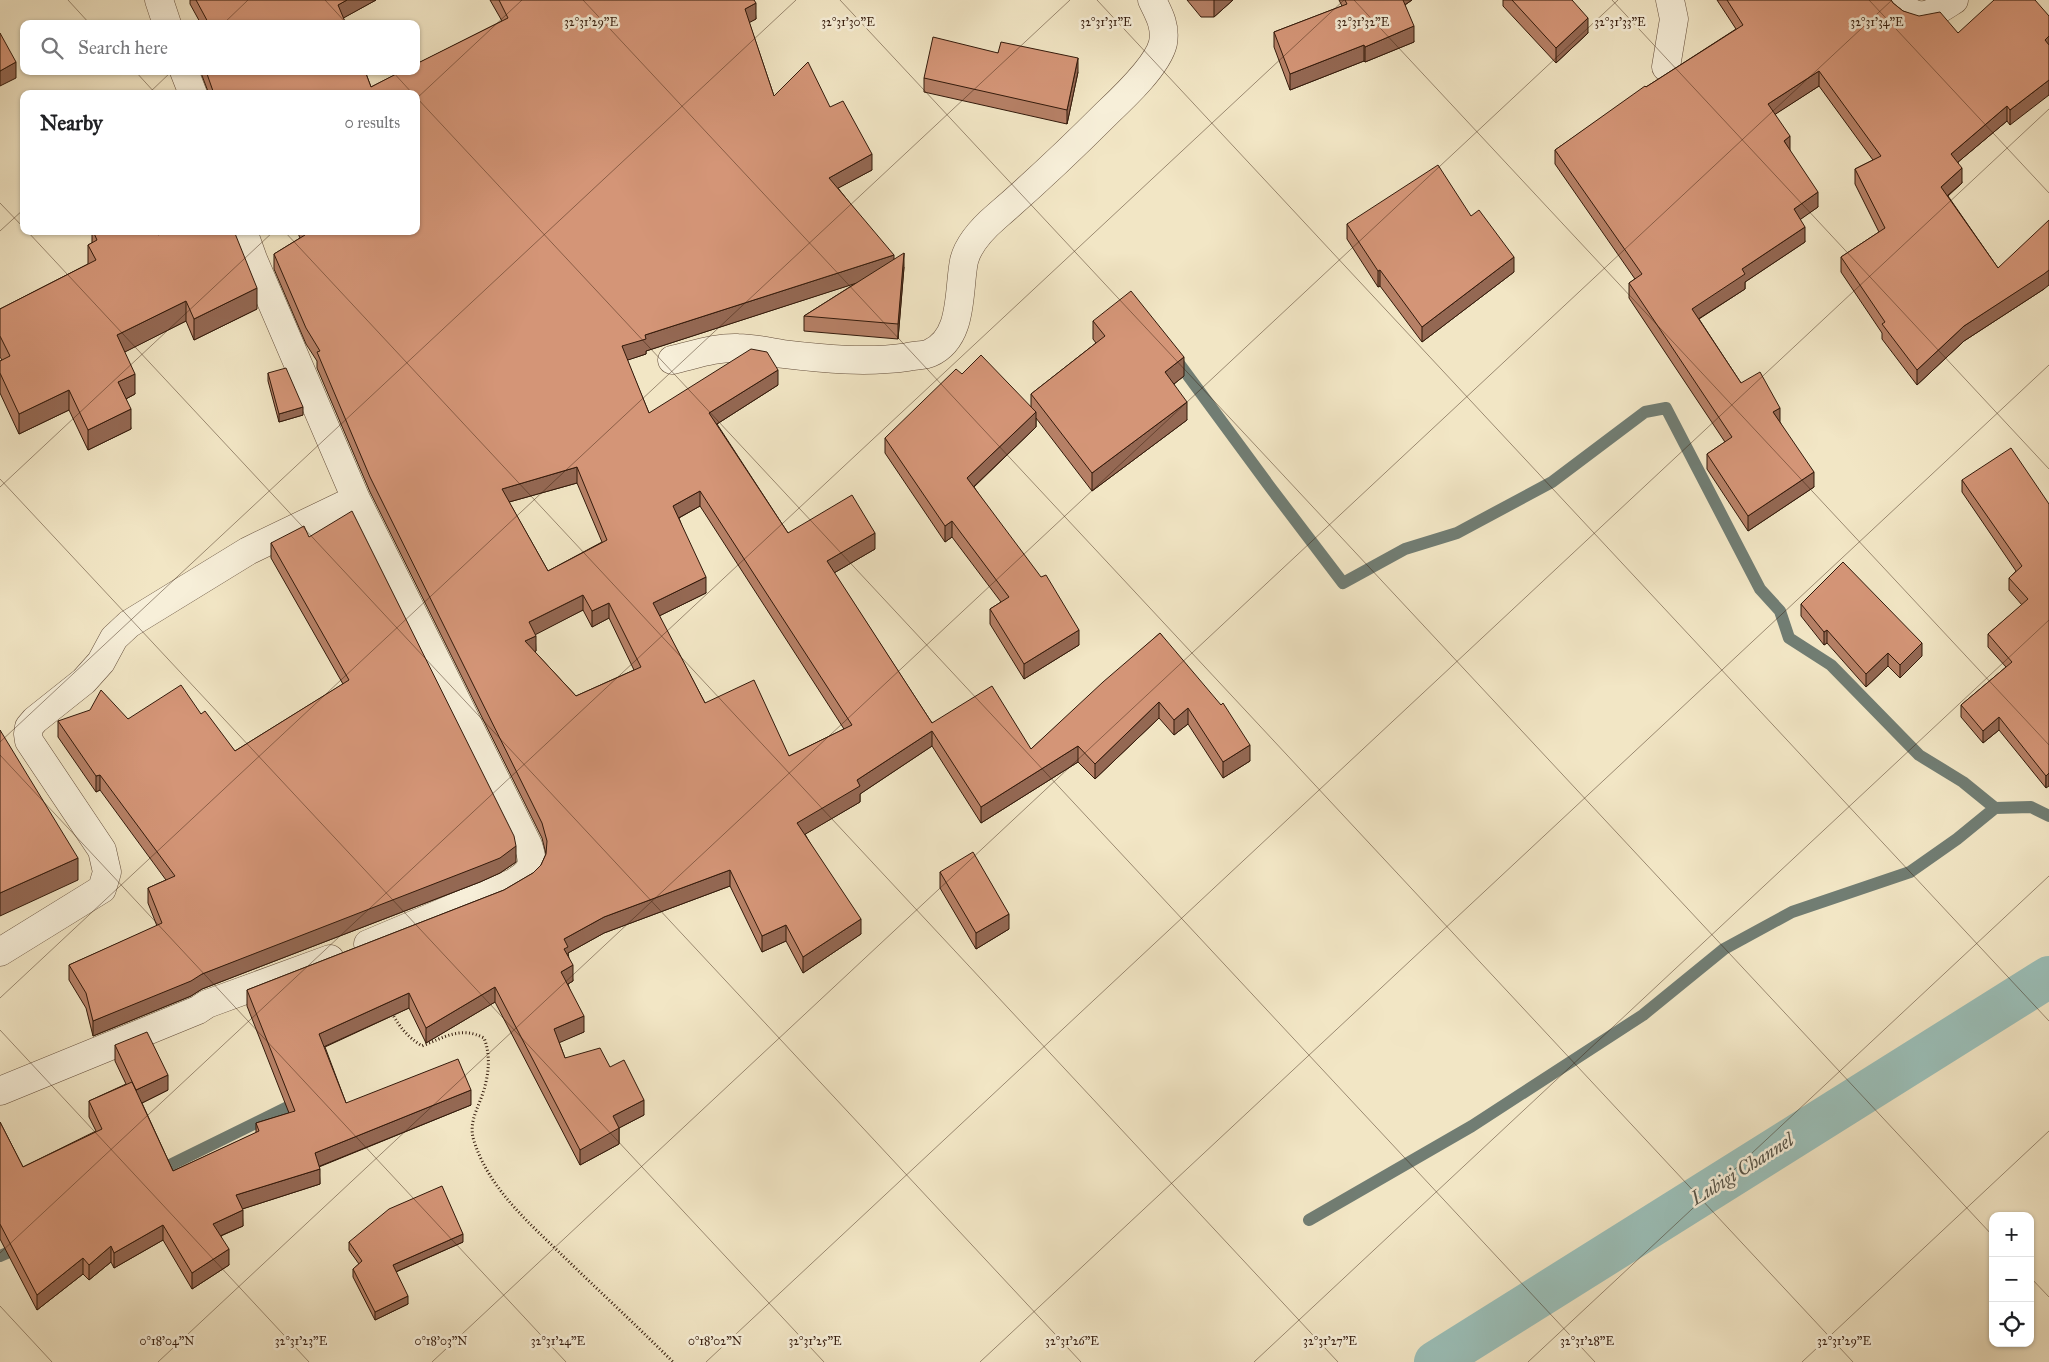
<!DOCTYPE html>
<html lang="en">
<head>
<meta charset="utf-8">
<style>
	body { margin:0; font-family:"IM FELL Great Primer",serif; background:#f6f6f6; color:#202124 }
	.controls { position:absolute; right:15px; bottom:15px; display:grid; overflow:hidden; border-radius:10px; box-shadow:0 1px 4px #0004 }
	.controls button { width:45px; height:45px; display:grid; place-items:center; padding:0; border:0; border-bottom:1px solid #e0e0e0; background:#fff; color:#202124; font:25px sans-serif }
	.list { margin:0; padding:0; list-style:none }
	h2 { display:flex; justify-content:space-between; align-items:center; height:65px; margin:0; padding:0 20px; font-size:21px }
	h2 small { font-size:16px; font-weight:400; color:#757577 }
	.icon { flex:none; width:28px; height:28px; fill:none; stroke:currentColor; stroke-width:2; stroke-linecap:round; stroke-linejoin:round }
	.map { position:relative; flex:none; width:2049px; height:1362px; overflow:hidden }
	.search { position:absolute; background:#fff; box-shadow:0 1px 4px #0004; left:20px; top:20px; width:400px; height:55px; display:flex; align-items:center; gap:12px; box-sizing:border-box; padding:0 18px; border-radius:10px; color:#757577; font-size:19px }
	.panel { position:absolute; background:#fff; box-shadow:0 1px 4px #0004; left:20px; top:90px; width:400px; height:145px; border-radius:10px }
	.map>svg:first-child { display:block }
	.lines { fill:none; stroke-linecap:round; stroke-linejoin:round }
	.stream { stroke:#717d73; stroke-width:12 }
	.canal { stroke:#9bbfb8; stroke-width:42 }
	.minor-casing { stroke:#634d3a; stroke-width:29 }
	.path { stroke:#331a0b; stroke-width:3; stroke-dasharray:1 2.5; stroke-linecap:butt }
	.minor { stroke:#f7efd9; stroke-width:28 }
	.wall { fill:#b68066; stroke:#331a0b; fill-rule:evenodd }
	.shaded-wall { fill:#946853; stroke:#331a0b }
	.building { fill:#d49577; stroke:#331a0b; fill-rule:evenodd }
	.ticks { fill:none; stroke:#331a0b; stroke-width:1; stroke-opacity:0.45 }
	.labels { text-anchor:middle; dominant-baseline:central; stroke-width:5; stroke-linejoin:round; paint-order:stroke }
	.water-label { font-size:19px; font-style:italic; fill:#575448; stroke:#f7efd9 }
	.ticks-label { font-size:12px; text-anchor:middle; fill:#331a0b; stroke:#f7efd9; stroke-width:5; stroke-linejoin:round; paint-order:stroke }
</style>
</head>
<body>
<div class="map">
<svg width="2049" height="1362" viewBox="0 0 2049 1362">
	<rect width="100%" height="100%" fill="#f2e6c5"/>
	<filter id="stains"><feTurbulence type="fractalNoise" baseFrequency=".004" numOctaves="4"/><feColorMatrix values="0 0 0 0 .2 0 0 0 0 .09 0 0 0 0 .02 0 0 0 .5 -.17"/></filter>
	<radialGradient id="worn" r=".72"><stop offset=".6" stop-color="#630" stop-opacity="0"/><stop offset="1" stop-color="#630" stop-opacity=".3"/></radialGradient>
	<g class="lines">
		<!-- stream -->
		<path class="stream" d="M 1175,358 L 1270,487 L 1343,583 L 1405,549 L 1457,533 L 1552,482 L 1645,412 L 1666,408 L 1760,589 L 1780,611 L 1789,638 L 1831,665 L 1919,755 L 1963,782 L 1995,808
			M 156,1172 L 294,1104
			M 1309,1220 L 1472,1126 L 1643,1015 L 1724,949 L 1792,912 L 1910,872 L 1957,839 L 1995,808 L 2031,807 L 2049,816
			M 0,1256 L 23,1246"/>
		<!-- canal -->
		<path class="canal" d="M 1435,1362 L 2049,977"/>
		<!-- minor casing -->
		<g class="minor-casing">
			<path id="minor" d="M 159,0 L 167,24
				M 1898,0 C 1917,26 1932,14 1954,0
				M 1666,67 L 1674,19 L 1670,0
				M 184,71 L 193,94
				M 243,231 L 253,259 L 356,499 L 528,845 C 535,866 532,871 513,883 L 368,944
				M 672,360 C 694,355 716,347 738,348 C 753,348 769,352 783,354 C 824,359 867,363 908,357 C 914,355 924,356 930,353 C 964,338 958,291 964,261 C 968,244 983,228 997,216 C 1035,183 1071,149 1107,113 C 1124,97 1158,65 1163,43 C 1166,26 1159,14 1152,0
				M 0,952 L 102,889 L 107,872 L 102,850 L 29,741 L 28,734 L 29,727 L 35,720 L 84,681 L 101,662 L 114,638 L 129,624 L 248,551 L 356,499
				M 0,1091 L 198,1010 L 207,1004 L 330,959"/>
		</g>
		<!-- path -->
		<path class="path" d="M 392,1013 C 400,1028 408,1037 422,1046 C 445,1037 461,1026 484,1038 C 492,1058 488,1081 480,1101 C 475,1114 469,1126 474,1141 C 489,1188 527,1221 561,1254 C 598,1290 636,1325 673,1362"/>
		<!-- minor -->
		<use href="#minor" class="minor"/>
	</g>
	<!-- wall -->
	<path class="wall" d="M 190,0 L 376,0 L 343,18 L 346,24 L 201,24 L 190,4 Z
		M 490,0 L 754,0 L 756,19 L 749,22 L 774,96 L 830,107 L 872,170 L 838,188 L 894,259 L 904,267 L 898,339 L 804,331 L 804,316 L 856,283 L 646,351 L 646,354 L 627,360 L 649,413 L 778,385 L 717,424 L 788,533 L 875,549 L 834,573 L 932,723 L 1031,749 L 1160,633 L 1250,761 L 1223,778 L 1188,724 L 1174,735 L 1159,718 L 1095,779 L 1078,762 L 981,823 L 932,746 L 860,794 L 860,802 L 805,834 L 861,934 L 803,973 L 786,941 L 762,952 L 730,886 L 604,933 L 568,953 L 573,981 L 568,984 L 584,1032 L 559,1042 L 565,1058 L 610,1067 L 644,1115 L 619,1128 L 619,1144 L 580,1165 L 495,1002 L 426,1043 L 409,1008 L 325,1047 L 346,1103 L 471,1105 L 319,1167 L 320,1184 L 242,1209 L 243,1226 L 221,1236 L 229,1265 L 192,1289 L 163,1240 L 114,1268 L 111,1262 L 89,1280 L 83,1274 L 37,1310 L 0,1239 L 0,1122 L 23,1167 L 96,1131 L 89,1117 L 89,1101 L 126,1084 L 115,1061 L 115,1045 L 168,1090 L 142,1103 L 173,1171 L 256,1133 L 256,1123 L 289,1113 L 247,1006 L 247,990 L 504,890 L 533,873 L 541,865 L 546,854 L 542,838 L 370,492 L 317,368 L 317,361 L 306,344 L 274,269 L 274,254 L 300,238 L 297,231 L 416,231 L 416,94 L 209,94 L 201,73 L 201,71 L 365,71 L 371,87 L 502,21 ZM 577,483 L 602,542 L 548,571 L 509,502 ZM 700,506 L 844,729 L 789,756 L 705,703 L 659,616 L 706,593 L 679,518 ZM 583,610 L 592,627 L 609,618 L 634,670 L 576,696 L 535,652 L 536,651 L 535,634 Z
		M 1187,0 L 1233,0 L 1214,17 L 1201,17 Z
		M 1339,0 L 1412,0 L 1405,5 L 1414,42 L 1365,62 L 1364,61 L 1290,90 L 1274,47 L 1274,32 L 1342,6 Z
		M 1503,0 L 1572,0 L 1588,33 L 1556,63 L 1503,6 Z
		M 1717,0 L 1891,0 L 1893,3 L 1903,11 L 1958,33 L 2035,0 L 2010,125 L 2007,121 L 1958,162 L 1962,183 L 1948,196 L 1998,268 L 2044,289 L 1964,341 L 1917,385 L 1882,339 L 1882,333 L 1841,272 L 1841,257 L 1879,232 L 1855,184 L 1855,169 L 1873,160 L 1819,86 L 1775,114 L 1790,151 L 1818,207 L 1800,219 L 1805,242 L 1745,282 L 1745,289 L 1699,319 L 1741,383 L 1780,422 L 1814,487 L 1748,531 L 1707,469 L 1707,454 L 1725,442 L 1629,298 L 1629,283 L 1635,279 L 1555,164 L 1555,150 L 1646,87 L 1736,29 Z
		M 998,53 L 1078,72 L 1067,124 L 924,92 L 924,78 Z
		M 1471,216 L 1514,272 L 1422,342 L 1380,286 L 1378,287 L 1347,239 L 1347,224 Z
		M 92,231 L 156,231 L 158,235 L 257,309 L 194,340 L 186,321 L 124,352 L 135,394 L 126,399 L 131,429 L 88,450 L 69,410 L 19,434 L 0,393 L 0,361 L 2,360 L 0,357 L 0,309 L 88,264 L 88,245 L 92,243 Z
		M 1093,321 L 1184,376 L 1174,384 L 1187,420 L 1092,491 L 1036,418 L 1036,427 L 974,487 L 1079,645 L 1024,679 L 990,624 L 990,609 L 1001,602 L 952,537 L 945,542 L 885,453 L 885,438 L 962,374 L 1031,407 L 1031,394 L 1096,343 L 1093,339 Z
		M 268,373 L 303,415 L 279,422 L 268,381 Z
		M 1962,480 L 2049,504 L 2046,788 L 1999,730 L 1983,743 L 1961,717 L 1961,705 L 2006,667 L 1988,647 L 1988,634 L 2022,605 L 2009,590 L 2009,578 L 2016,571 L 1962,492 Z
		M 309,537 L 516,862 L 500,873 L 480,882 L 202,989 L 191,996 L 93,1036 L 86,1008 L 69,980 L 69,965 L 157,926 L 148,903 L 148,888 L 166,880 L 100,790 L 96,792 L 58,737 L 58,721 L 128,719 L 201,714 L 235,751 L 343,684 L 271,558 L 271,543 Z
		M 1801,604 L 1922,656 L 1900,678 L 1888,666 L 1866,687 L 1827,643 L 1824,645 L 1801,616 Z
		M 940,872 L 1009,929 L 976,949 L 940,888 Z
		M 349,1242 L 463,1242 L 396,1272 L 408,1304 L 375,1320 L 353,1277 L 353,1269 L 359,1264 L 349,1250 Z"/>
	<!-- shaded-wall -->
	<path class="shaded-wall" d="M 347,0 L 376,0 L 338,21 L 338,5 Z
		M 1214,0 L 1233,0 L 1214,17 Z
		M 1400,0 L 1412,0 L 1400,8 Z
		M 756,3 L 756,19 L 745,25 L 745,9 Z
		M 1588,18 L 1588,33 L 1556,63 L 1556,48 Z
		M 1414,26 L 1414,42 L 1365,62 L 1365,47 Z
		M 2049,36 L 2049,51 L 2045,40 Z
		M 1364,45 L 1364,61 L 1290,90 L 1290,74 Z
		M 1078,58 L 1078,72 L 1067,124 L 1067,110 Z
		M 16,62 L 16,78 L 0,86 L 0,71 Z
		M 1819,71 L 1819,86 L 1768,119 L 1768,104 Z
		M 2049,80 L 2049,95 L 2010,125 L 2010,110 Z
		M 2007,106 L 2007,121 L 1951,168 L 1951,154 Z
		M 1790,136 L 1790,151 L 1784,141 Z
		M 872,154 L 872,170 L 829,193 L 829,178 Z
		M 1962,168 L 1962,183 L 1941,201 L 1941,187 Z
		M 1818,192 L 1818,207 L 1794,224 L 1794,209 Z
		M 1805,227 L 1805,242 L 1745,282 L 1745,289 L 1692,323 L 1692,309 L 1742,269 Z
		M 904,253 L 904,267 L 898,339 L 898,324 Z
		M 894,255 L 894,271 L 646,351 L 646,354 L 622,362 L 622,346 L 645,335 Z
		M 1514,257 L 1514,272 L 1422,342 L 1422,327 Z
		M 1380,270 L 1380,286 L 1378,287 L 1378,271 Z
		M 2049,270 L 2049,285 L 2044,289 L 1964,341 L 1917,385 L 1917,370 L 1964,326 Z
		M 257,288 L 257,309 L 194,340 L 194,319 Z
		M 186,301 L 186,321 L 117,356 L 117,335 Z
		M 1184,357 L 1184,376 L 1165,391 L 1165,372 Z
		M 778,370 L 778,385 L 709,429 L 709,413 Z
		M 135,374 L 135,394 L 118,403 L 118,382 Z
		M 69,390 L 69,410 L 19,434 L 19,414 Z
		M 1187,402 L 1187,420 L 1092,491 L 1092,473 Z
		M 303,407 L 303,415 L 279,422 L 279,414 Z
		M 1780,408 L 1780,423 L 1773,412 Z
		M 131,409 L 131,429 L 88,450 L 88,430 Z
		M 1036,412 L 1036,427 L 967,493 L 967,478 Z
		M 577,467 L 577,483 L 502,504 L 502,489 Z
		M 1814,472 L 1814,487 L 1748,531 L 1748,516 Z
		M 700,491 L 700,506 L 673,521 L 673,506 Z
		M 952,521 L 952,537 L 945,542 L 945,526 Z
		M 875,533 L 875,549 L 827,577 L 827,561 Z
		M 706,577 L 706,593 L 653,619 L 653,603 Z
		M 583,595 L 583,610 L 529,638 L 529,622 Z
		M 609,603 L 609,618 L 592,627 L 592,611 Z
		M 1079,630 L 1079,645 L 1024,679 L 1024,664 Z
		M 1827,630 L 1827,643 L 1824,645 L 1824,632 Z
		M 536,636 L 536,651 L 525,657 L 525,641 Z
		M 1922,643 L 1922,656 L 1900,678 L 1900,665 Z
		M 1888,653 L 1888,666 L 1866,687 L 1866,674 Z
		M 1159,702 L 1159,718 L 1095,779 L 1095,764 Z
		M 1188,708 L 1188,724 L 1174,735 L 1174,720 Z
		M 1999,717 L 1999,730 L 1983,743 L 1983,731 Z
		M 932,731 L 932,746 L 860,794 L 860,802 L 797,839 L 797,823 L 857,780 Z
		M 1250,745 L 1250,761 L 1223,778 L 1223,762 Z
		M 1078,746 L 1078,762 L 981,823 L 981,807 Z
		M 2049,773 L 2049,786 L 2046,788 L 2046,776 Z
		M 100,775 L 100,790 L 96,792 L 96,776 Z
		M 516,846 L 516,862 L 500,873 L 480,882 L 202,989 L 191,996 L 93,1036 L 93,1021 L 202,974 Z
		M 78,858 L 78,880 L 0,916 L 0,893 Z
		M 730,870 L 730,886 L 604,933 L 568,953 L 568,962 L 564,964 L 564,939 L 604,917 Z
		M 1009,914 L 1009,929 L 976,949 L 976,933 Z
		M 861,919 L 861,934 L 803,973 L 803,957 Z
		M 786,925 L 786,941 L 762,952 L 762,936 Z
		M 573,965 L 573,981 L 561,988 L 561,972 Z
		M 495,987 L 495,1002 L 426,1043 L 426,1028 Z
		M 409,993 L 409,1008 L 319,1049 L 319,1034 Z
		M 584,1016 L 584,1032 L 554,1045 L 554,1029 Z
		M 168,1075 L 168,1090 L 136,1106 L 136,1090 Z
		M 471,1090 L 471,1105 L 315,1168 L 315,1153 Z
		M 644,1100 L 644,1115 L 619,1128 L 619,1144 L 580,1165 L 580,1150 L 613,1116 Z
		M 320,1169 L 320,1184 L 236,1211 L 236,1195 Z
		M 243,1210 L 243,1226 L 213,1239 L 213,1224 Z
		M 163,1225 L 163,1240 L 114,1268 L 114,1253 Z
		M 463,1234 L 463,1242 L 393,1273 L 393,1265 Z
		M 111,1246 L 111,1262 L 89,1280 L 89,1265 Z
		M 229,1249 L 229,1265 L 192,1289 L 192,1273 Z
		M 83,1258 L 83,1274 L 37,1310 L 37,1295 Z
		M 408,1296 L 408,1304 L 375,1320 L 375,1312 Z"/>
	<!-- building -->
	<path class="building" d="M 196,0 L 347,0 L 338,5 L 346,24 L 209,24 Z
		M 499,0 L 754,0 L 756,3 L 745,9 L 774,96 L 808,62 L 830,107 L 843,101 L 872,154 L 829,178 L 894,255 L 645,335 L 646,339 L 622,346 L 649,413 L 751,349 L 767,352 L 778,370 L 709,413 L 788,533 L 852,495 L 875,533 L 827,561 L 932,723 L 992,686 L 1031,749 L 1103,682 L 1160,633 L 1221,705 L 1223,703 L 1250,745 L 1223,762 L 1188,708 L 1174,720 L 1159,702 L 1095,764 L 1078,746 L 981,807 L 932,731 L 857,780 L 860,786 L 797,823 L 861,919 L 803,957 L 786,925 L 762,936 L 730,870 L 604,917 L 564,939 L 568,947 L 564,949 L 573,965 L 561,972 L 584,1016 L 554,1029 L 565,1058 L 600,1048 L 610,1067 L 624,1060 L 644,1100 L 613,1116 L 619,1128 L 580,1150 L 495,987 L 426,1028 L 409,993 L 319,1034 L 346,1103 L 458,1059 L 471,1090 L 315,1153 L 320,1169 L 236,1195 L 243,1210 L 213,1224 L 229,1249 L 192,1273 L 163,1225 L 114,1253 L 111,1246 L 89,1265 L 83,1258 L 37,1295 L 0,1224 L 0,1122 L 23,1167 L 102,1129 L 89,1101 L 132,1082 L 173,1171 L 259,1131 L 256,1123 L 295,1111 L 247,990 L 504,890 L 533,873 L 541,865 L 546,854 L 547,841 L 542,823 L 370,477 L 317,352 L 320,351 L 306,328 L 274,254 L 305,235 L 304,231 L 416,231 L 416,94 L 214,94 L 206,71 L 365,71 L 371,87 L 402,71 L 416,71 L 416,64 L 508,18 ZM 577,467 L 607,540 L 548,571 L 502,489 ZM 700,491 L 852,725 L 789,756 L 754,680 L 705,703 L 653,603 L 706,577 L 673,506 ZM 583,595 L 592,611 L 609,603 L 641,667 L 576,696 L 525,641 L 536,636 L 529,622 Z
		M 1345,0 L 1403,0 L 1414,26 L 1365,47 L 1364,45 L 1290,74 L 1274,32 L 1347,4 Z
		M 1512,0 L 1572,0 L 1588,18 L 1556,48 Z
		M 1727,0 L 1891,0 L 1893,3 L 1903,11 L 1919,16 L 1940,12 L 1958,33 L 1994,0 L 2035,0 L 2049,16 L 2049,36 L 2045,40 L 2049,45 L 2049,80 L 2010,110 L 2007,106 L 1951,154 L 1962,168 L 1941,187 L 1998,268 L 2049,220 L 2049,270 L 2044,274 L 1964,326 L 1917,370 L 1882,324 L 1885,322 L 1841,257 L 1885,228 L 1855,169 L 1881,156 L 1819,71 L 1768,104 L 1790,136 L 1784,141 L 1818,192 L 1794,209 L 1805,227 L 1742,269 L 1745,274 L 1692,309 L 1741,383 L 1760,372 L 1780,408 L 1773,412 L 1814,472 L 1748,516 L 1707,454 L 1732,437 L 1629,283 L 1642,274 L 1555,150 L 1645,86 L 1646,87 L 1743,25 Z
		M 0,33 L 16,62 L 0,71 Z
		M 933,37 L 998,53 L 1001,42 L 1078,58 L 1067,110 L 924,78 Z
		M 1438,165 L 1471,216 L 1479,210 L 1514,257 L 1422,327 L 1380,270 L 1378,271 L 1347,224 Z
		M 93,231 L 156,231 L 158,235 L 165,231 L 234,231 L 257,288 L 194,319 L 186,301 L 117,335 L 135,374 L 118,382 L 131,409 L 88,430 L 69,390 L 19,414 L 0,373 L 0,361 L 10,356 L 0,336 L 0,309 L 96,260 L 88,245 L 97,240 Z
		M 904,253 L 898,324 L 804,316 L 877,270 Z
		M 1131,291 L 1184,357 L 1165,372 L 1187,402 L 1092,473 L 1031,394 L 1105,336 L 1093,321 Z
		M 981,355 L 1036,412 L 967,478 L 1041,577 L 1046,575 L 1079,630 L 1024,664 L 990,609 L 1009,597 L 952,521 L 945,526 L 885,438 L 956,369 L 962,374 Z
		M 286,368 L 303,407 L 279,414 L 268,373 Z
		M 2011,448 L 2049,504 L 2049,773 L 2046,776 L 1999,717 L 1983,731 L 1961,705 L 2012,662 L 1988,634 L 2028,599 L 2009,578 L 2022,566 L 1962,480 Z
		M 352,511 L 514,836 L 516,846 L 500,858 L 480,866 L 202,974 L 191,981 L 93,1021 L 86,993 L 69,965 L 162,923 L 148,888 L 175,876 L 100,775 L 96,776 L 58,721 L 90,710 L 101,690 L 128,719 L 181,685 L 201,714 L 205,711 L 235,751 L 349,680 L 271,543 L 304,526 L 309,537 Z
		M 1843,562 L 1922,643 L 1900,665 L 1888,653 L 1866,674 L 1827,630 L 1824,632 L 1801,604 Z
		M 0,730 L 78,858 L 0,893 Z
		M 973,852 L 1009,914 L 976,933 L 940,872 Z
		M 147,1032 L 168,1075 L 136,1090 L 115,1045 Z
		M 442,1186 L 463,1234 L 393,1265 L 408,1296 L 375,1312 L 353,1269 L 362,1261 L 349,1242 L 389,1209 Z"/>
	<!-- ticks -->
	<path class="ticks" d="M 68,0 L 90,24M 325,0 L 347,24M 583,0 L 1853,1362M 840,0 L 1993,1236M 1097,0 L 2049,1021M 1354,0 L 2049,745M 1612,0 L 2049,469M 1869,0 L 2049,193M 223,24 L 248,0M 135,71 L 156,94M 392,71 L 413,94M 148,94 L 172,71M 416,97 L 1595,1362M 416,99 L 522,0M 0,203 L 24,228M 0,231 L 24,209M 27,231 L 1081,1362M 284,231 L 1338,1362M 0,479 L 824,1362M 0,487 L 274,231M 0,742 L 796,0M 0,755 L 566,1362M 0,998 L 1070,0M 0,1030 L 309,1362M 0,1253 L 1344,0M 2030,1277 L 2049,1297M 0,1306 L 52,1362M 158,1362 L 1618,0M 432,1362 L 1892,0M 706,1362 L 2049,109M 980,1362 L 2049,365M 1254,1362 L 2049,620M 1528,1362 L 2049,876M 1802,1362 L 2049,1131"/>
	<g class="labels">
		<!-- water labels -->
		<g class="water-label">
			<text transform="translate(1742 1169) rotate(-32)">Lubigi Channel</text>
		</g>
	</g>
	<g class="ticks-label">
		<text x="591" y="26">32°31'29"E</text>
		<text x="848" y="26">32°31'30"E</text>
		<text x="1106" y="26">32°31'31"E</text>
		<text x="1363" y="26">32°31'32"E</text>
		<text x="1620" y="26">32°31'33"E</text>
		<text x="1877" y="26">32°31'34"E</text>
		<text x="301" y="1345">32°31'23"E</text>
		<text x="558" y="1345">32°31'24"E</text>
		<text x="815" y="1345">32°31'25"E</text>
		<text x="1072" y="1345">32°31'26"E</text>
		<text x="1330" y="1345">32°31'27"E</text>
		<text x="1587" y="1345">32°31'28"E</text>
		<text x="1844" y="1345">32°31'29"E</text>
		<text x="167" y="1345">0°18'04"N</text>
		<text x="441" y="1345">0°18'03"N</text>
		<text x="715" y="1345">0°18'02"N</text>
	</g>
	<rect width="100%" height="100%" filter="url(#stains)"/>
	<rect width="100%" height="100%" fill="url(#worn)"/>
</svg>
<div class="controls">
<button>+</button>
<button>−</button>
<button><svg class="icon" aria-label="locate" viewBox="0 0 24 24"><circle cx="12" cy="12" r="6"/><path d="M12 2v4M12 18v4M2 12h4M18 12h4"/></svg></button>
</div>
<div class="search"><svg class="icon" aria-label="search" viewBox="0 0 24 24"><circle cx="10" cy="10" r="6"/><path d="M15 15l6 6"/></svg>Search here</div>
<section class="panel">
<h2>Nearby<small>0 results</small></h2>
<ul class="list">
</ul>
</section>
</div>
</body>
</html>
